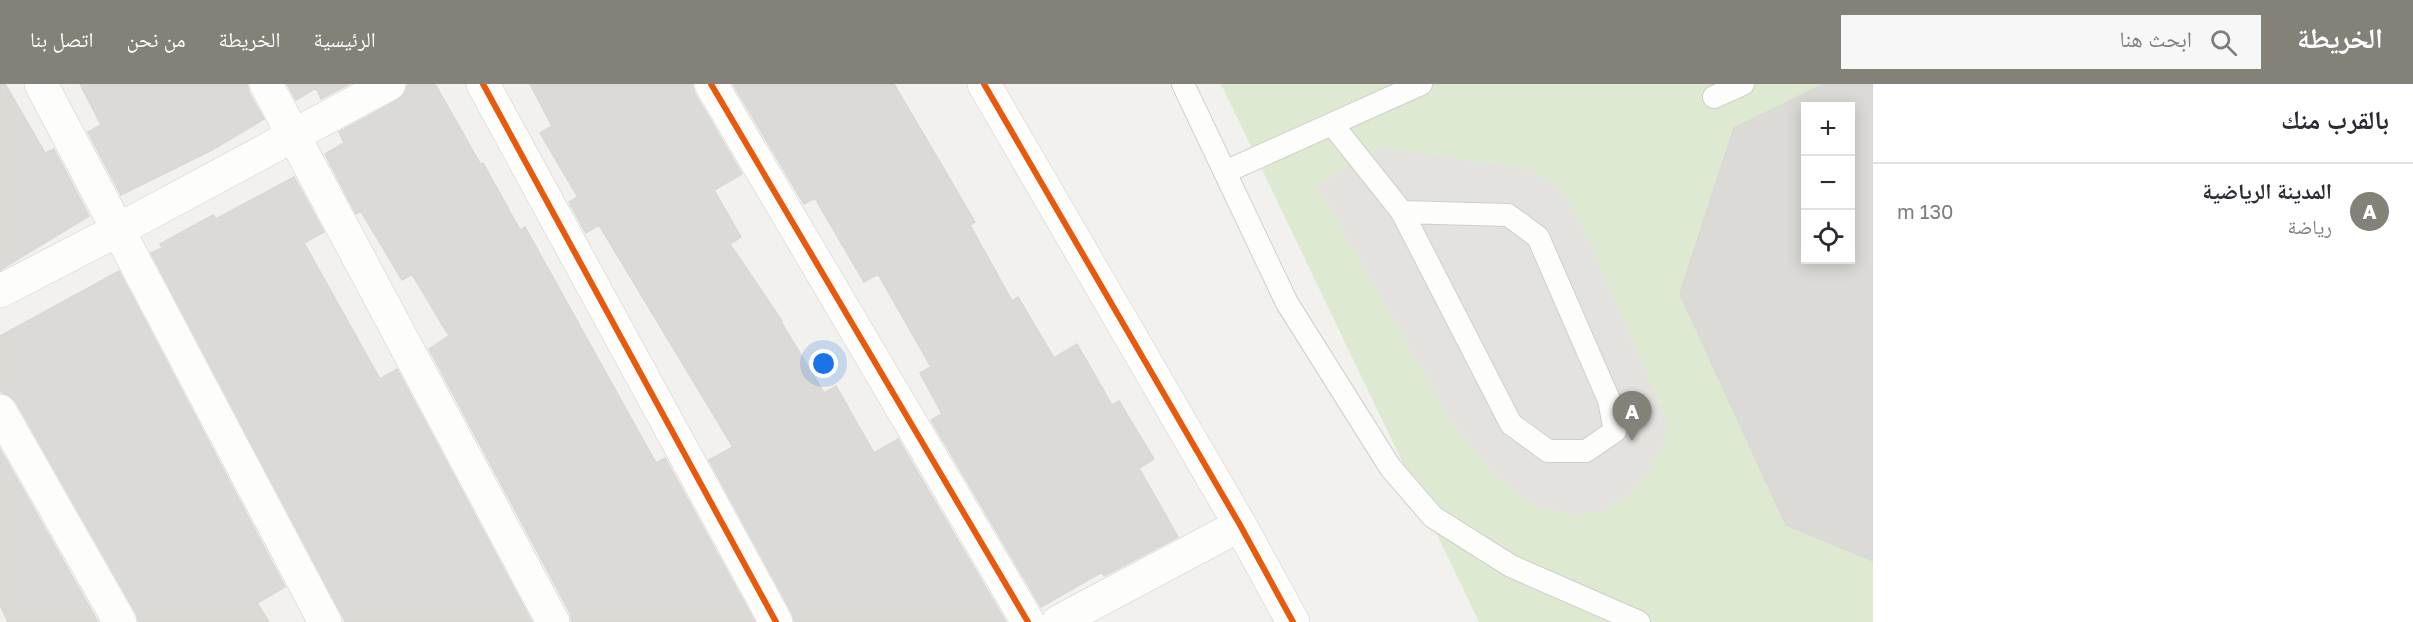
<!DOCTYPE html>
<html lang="ar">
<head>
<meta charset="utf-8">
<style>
	body { margin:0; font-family:"Golos Text","Noto Naskh Arabic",sans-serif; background:#f7f7f7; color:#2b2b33; direction:rtl }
	.controls { position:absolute; right:18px; top:18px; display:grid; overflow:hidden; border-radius:0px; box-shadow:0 3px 15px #0003 }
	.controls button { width:54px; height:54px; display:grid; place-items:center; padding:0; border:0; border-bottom:2px solid #e1e1e2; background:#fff; color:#2b2b33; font:30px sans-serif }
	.you { position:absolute; left:824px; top:280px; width:21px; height:21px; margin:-15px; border:4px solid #fff; border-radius:50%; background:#1a73e8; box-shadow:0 0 0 9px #1a73e833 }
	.badge { display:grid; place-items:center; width:39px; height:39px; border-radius:50%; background:#848179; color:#fff; font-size:20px; font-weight:700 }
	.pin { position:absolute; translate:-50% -50px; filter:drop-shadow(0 2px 3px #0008) }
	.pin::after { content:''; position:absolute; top:32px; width:21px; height:18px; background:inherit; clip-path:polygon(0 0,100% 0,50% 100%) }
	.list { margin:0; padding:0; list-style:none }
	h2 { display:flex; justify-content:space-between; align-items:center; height:78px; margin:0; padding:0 24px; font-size:26px }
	h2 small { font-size:20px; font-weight:400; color:#7c7c81 }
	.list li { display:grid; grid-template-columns:39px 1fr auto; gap:18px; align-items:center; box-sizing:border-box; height:96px; padding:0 24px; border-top:2px solid #e1e1e2 }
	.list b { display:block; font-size:22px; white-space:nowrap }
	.list p { margin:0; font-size:20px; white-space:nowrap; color:#7c7c81 }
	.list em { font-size:20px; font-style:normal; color:#7c7c81 }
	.icon { flex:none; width:33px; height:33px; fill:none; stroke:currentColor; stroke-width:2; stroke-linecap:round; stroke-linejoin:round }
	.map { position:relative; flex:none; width:1873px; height:538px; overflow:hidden; direction:ltr }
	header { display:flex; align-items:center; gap:36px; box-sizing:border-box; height:84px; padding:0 30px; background:#848179; color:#fff }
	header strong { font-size:28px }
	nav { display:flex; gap:33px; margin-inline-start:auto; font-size:21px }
	.search { width:420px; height:54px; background:#f7f7f7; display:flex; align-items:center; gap:15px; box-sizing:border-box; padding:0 21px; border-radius:0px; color:#7c7c81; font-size:22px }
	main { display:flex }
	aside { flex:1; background:#fff }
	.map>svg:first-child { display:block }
	.green { fill:#ddead1; fill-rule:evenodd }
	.parking { fill:#e4e2df }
	.building { fill:#dcdad6; stroke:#dad8d4; stroke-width:1.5; fill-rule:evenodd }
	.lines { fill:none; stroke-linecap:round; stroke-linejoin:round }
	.service-casing { stroke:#d0cfcb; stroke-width:24 }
	.minor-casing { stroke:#d0cfcb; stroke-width:34 }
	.service { stroke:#fdfdfc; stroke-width:22 }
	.minor { stroke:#fdfdfc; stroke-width:33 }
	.cycleway-casing { stroke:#fff; stroke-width:10 }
	.cycleway { stroke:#e8590c; stroke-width:6 }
</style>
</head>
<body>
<header>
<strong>الخريطة</strong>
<div class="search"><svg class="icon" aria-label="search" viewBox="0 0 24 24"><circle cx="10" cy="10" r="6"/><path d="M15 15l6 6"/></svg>ابحث هنا</div>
<nav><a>الرئيسية</a><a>الخريطة</a><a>من نحن</a><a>اتصل بنا</a></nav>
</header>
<main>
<aside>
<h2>بالقرب منك<small></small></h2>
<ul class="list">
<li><span class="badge">A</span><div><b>المدينة الرياضية</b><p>رياضة</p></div><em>130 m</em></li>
</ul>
</aside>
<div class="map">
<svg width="1873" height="538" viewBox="0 0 1873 538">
	<rect width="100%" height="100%" fill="#f2f1ee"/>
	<!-- green -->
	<path class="green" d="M 1221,0 L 1873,0 L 1873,538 L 1479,538 ZM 1806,22 L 1850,22 L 1850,176 L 1806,176 Z"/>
	<!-- parking -->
	<path class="parking" d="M 1384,64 L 1530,85 L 1554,100 L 1574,123 L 1667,336 L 1666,357 L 1651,386 L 1629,410 L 1603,427 L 1570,431 L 1537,423 L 1499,397 L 1452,339 L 1316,100 Z"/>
	<!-- building -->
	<path class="building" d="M 0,0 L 5,0 L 45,69 L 54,65 L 89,132 L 0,186 Z
		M 80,0 L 247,0 L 249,9 L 264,35 L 212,66 L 121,111 L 88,48 L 101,41 Z
		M 287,0 L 349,0 L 321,15 L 316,4 L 296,16 Z
		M 408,0 L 435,0 L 481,81 L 483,79 L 520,146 L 525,143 L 656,379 L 665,374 L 755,538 L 572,538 L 570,529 L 429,265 L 449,252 L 412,190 L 402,196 L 361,127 L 356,130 L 325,70 L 344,59 L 339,48 L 398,16 L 405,9 Z
		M 530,0 L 692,0 L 695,10 L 742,90 L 714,106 L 741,153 L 730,160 L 782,237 L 781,238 L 824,309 L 836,302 L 874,369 L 898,355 L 1006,538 L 795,538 L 792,529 L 709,376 L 733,363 L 599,141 L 586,149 L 569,118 L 578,113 L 540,49 L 552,42 Z
		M 733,0 L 894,0 L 975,138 L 970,141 L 1012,217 L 1018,213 L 1054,274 L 1077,260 L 1112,321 L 1119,317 L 1154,375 L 1139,384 L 1178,453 L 1104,492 L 1102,488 L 1041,523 L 931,336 L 942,330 L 920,289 L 931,283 L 878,190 L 864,198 L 815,114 L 804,120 Z
		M 1824,0 L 1873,0 L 1873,477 L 1786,441 L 1680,210 L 1734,44 ZM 1806,22 L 1851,22 L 1851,176 L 1806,176 Z
		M 294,93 L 324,148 L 304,159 L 380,295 L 397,285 L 532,538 L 345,538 L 343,533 L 151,169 L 162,164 L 160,160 L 213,131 L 216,135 Z
		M 119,187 L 285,503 L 257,519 L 269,538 L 139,538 L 136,529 L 16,318 L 9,311 L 0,308 L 0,252 Z
		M 0,365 L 98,538 L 8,538 L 0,521 Z"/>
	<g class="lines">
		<!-- service casing -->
		<g class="service-casing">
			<path id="service" d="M 1183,0 L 1287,219 L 1390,383 L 1433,433 L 1511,482 L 1639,538
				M 1714,13 L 1743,0
				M 1332,40 L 1402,128 L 1511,340 L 1548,367 L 1586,367 L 1615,347 L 1609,316 L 1538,153 L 1508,131 L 1402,128
				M 1225,88 L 1421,0"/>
		</g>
		<!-- minor casing -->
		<g class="minor-casing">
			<path id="minor" d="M 41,0 L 325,538
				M 266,0 L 553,538
				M 483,0 L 776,538
				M 711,0 L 1028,538
				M 984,0 L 1240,441 L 1293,538
				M 0,207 L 118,146 L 389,0
				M 0,327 L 120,538
				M 1058,538 L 1240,441"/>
		</g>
		<!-- service -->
		<use href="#service" class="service"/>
		<!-- minor -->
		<use href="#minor" class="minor"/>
		<!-- cycleway casing -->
		<g class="cycleway-casing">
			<path id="cycleway" d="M 483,0 L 776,538
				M 711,0 L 1028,538
				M 984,0 L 1240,441 L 1293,538"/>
		</g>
		<!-- cycleway -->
		<use href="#cycleway" class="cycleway"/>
	</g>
</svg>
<div class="controls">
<button>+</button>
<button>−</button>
<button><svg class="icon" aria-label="locate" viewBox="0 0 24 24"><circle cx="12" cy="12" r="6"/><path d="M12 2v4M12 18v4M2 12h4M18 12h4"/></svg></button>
</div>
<div class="you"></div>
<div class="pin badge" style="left:1632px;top:357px">A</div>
</div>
</main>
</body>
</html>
